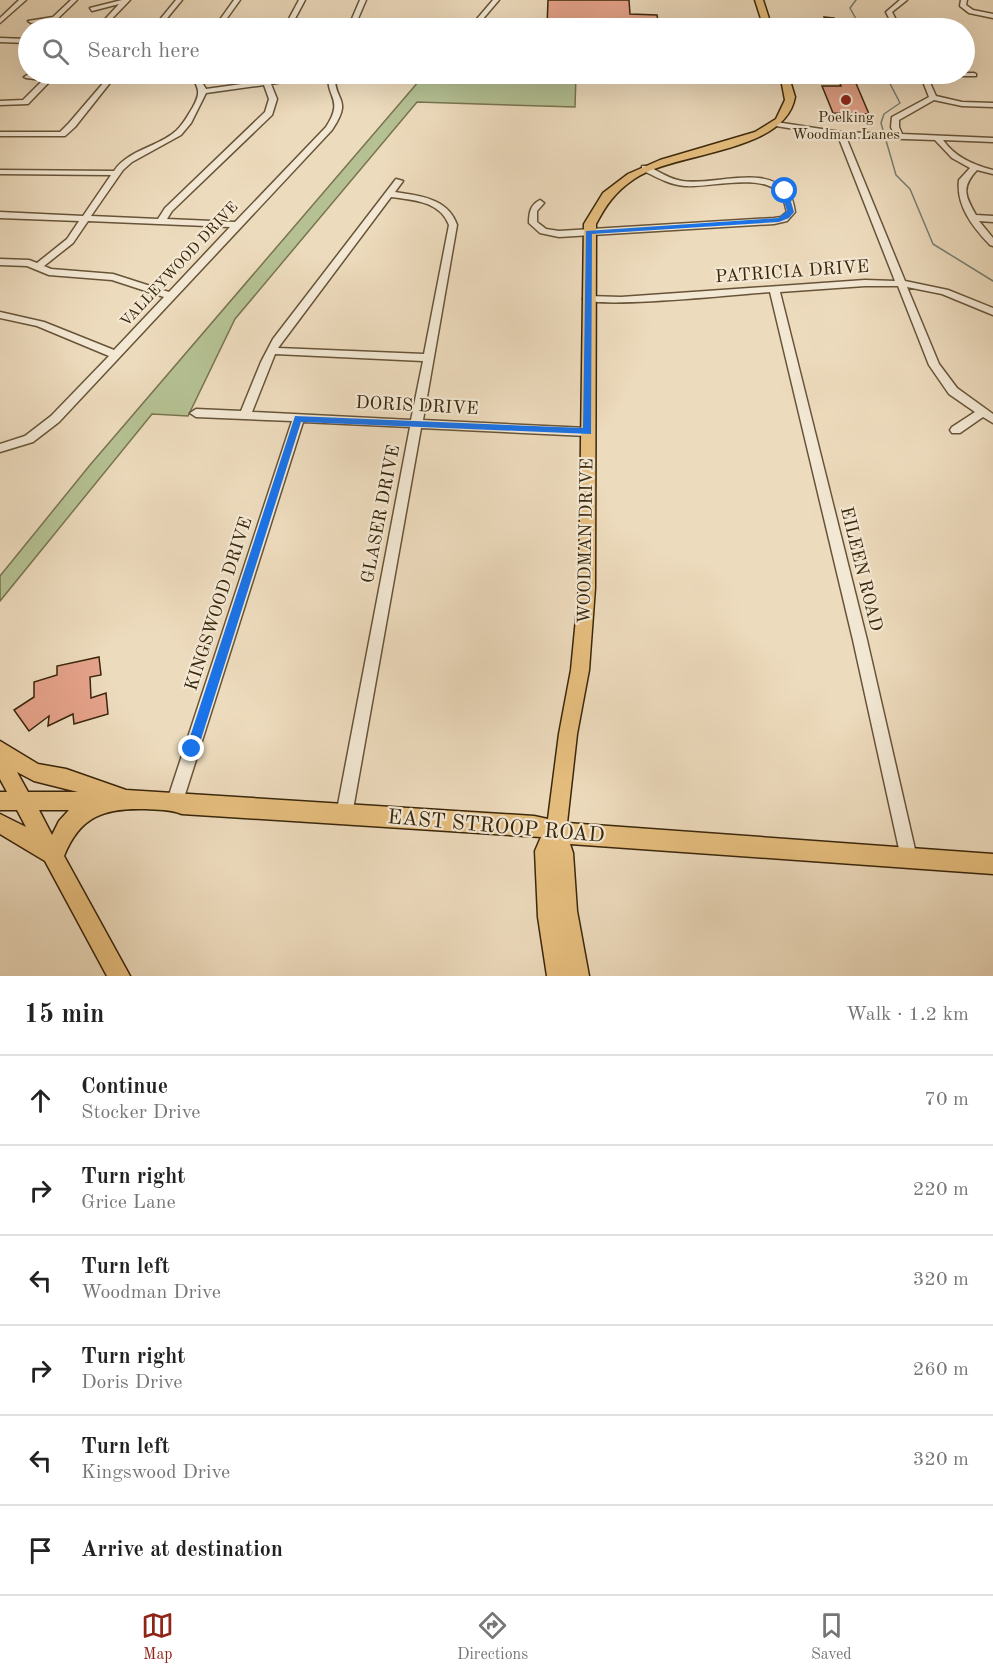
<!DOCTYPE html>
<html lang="en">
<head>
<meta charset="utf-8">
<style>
	body { margin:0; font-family:"Old Standard TT",serif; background:#f2f2f2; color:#222 }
	.stop { position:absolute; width:18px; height:18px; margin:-14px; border:4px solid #1a73e8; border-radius:50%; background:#fff }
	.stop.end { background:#1a73e8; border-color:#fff; box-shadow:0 2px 6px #0008 }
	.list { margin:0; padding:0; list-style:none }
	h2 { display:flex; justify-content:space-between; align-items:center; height:78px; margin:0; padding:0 24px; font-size:26px }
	h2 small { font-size:20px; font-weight:400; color:#767676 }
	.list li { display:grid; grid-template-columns:39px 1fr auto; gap:18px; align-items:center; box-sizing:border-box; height:90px; padding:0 24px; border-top:2px solid #e0e0e0 }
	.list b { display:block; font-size:22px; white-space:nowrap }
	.list p { margin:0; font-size:20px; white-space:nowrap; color:#767676 }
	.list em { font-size:20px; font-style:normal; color:#767676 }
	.icon { flex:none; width:33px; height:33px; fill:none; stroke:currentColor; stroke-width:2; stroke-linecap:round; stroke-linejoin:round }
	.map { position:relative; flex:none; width:993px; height:976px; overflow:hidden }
	.search { position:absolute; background:#fff; box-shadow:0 6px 24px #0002; left:18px; right:18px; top:18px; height:66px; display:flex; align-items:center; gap:15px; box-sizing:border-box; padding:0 21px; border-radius:33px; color:#767676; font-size:22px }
	.sheet { height:618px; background:#fff }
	nav { display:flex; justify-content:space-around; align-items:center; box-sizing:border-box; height:84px; border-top:2px solid #e0e0e0; background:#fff; font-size:16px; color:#767676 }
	nav a { display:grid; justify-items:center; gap:3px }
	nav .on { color:#8f2418 }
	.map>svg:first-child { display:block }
	.green { fill:#b5c193; stroke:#78744f; stroke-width:1.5 }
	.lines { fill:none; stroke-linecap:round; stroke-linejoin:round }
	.stream { stroke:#747f72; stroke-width:1.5 }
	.building { fill:#e5a38b; stroke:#3a270b; stroke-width:1.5 }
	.minor-casing { stroke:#675438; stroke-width:3 }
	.major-casing { stroke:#3a270b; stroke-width:3 }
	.minor { fill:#f3e8d4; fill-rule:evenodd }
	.major { fill:#e6be7e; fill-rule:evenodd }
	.route { fill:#1a73e8 }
	.poi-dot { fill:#8f2418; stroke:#f3e8d4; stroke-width:2 }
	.labels { text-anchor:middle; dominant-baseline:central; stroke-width:4.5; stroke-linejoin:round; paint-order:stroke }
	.far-poi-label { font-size:15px; fill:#3a270b; stroke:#f3e8d4 }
	.far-street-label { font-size:15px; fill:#3a270b; stroke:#f3e8d4 }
	.street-label { font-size:18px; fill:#3a270b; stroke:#f3e8d4 }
	.near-street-label { font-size:21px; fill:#3a270b; stroke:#f3e8d4 }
</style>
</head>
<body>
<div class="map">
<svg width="993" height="976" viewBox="0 0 993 976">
	<rect width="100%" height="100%" fill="#eddbbd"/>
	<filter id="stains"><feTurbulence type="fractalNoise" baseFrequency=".00333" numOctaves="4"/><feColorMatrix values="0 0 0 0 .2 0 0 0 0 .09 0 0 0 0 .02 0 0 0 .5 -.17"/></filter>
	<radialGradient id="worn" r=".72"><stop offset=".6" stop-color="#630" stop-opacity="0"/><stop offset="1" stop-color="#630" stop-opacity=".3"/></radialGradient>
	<!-- green -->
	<path class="green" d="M 425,74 L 612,74 L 612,78 L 576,75 L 575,107 L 417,102 L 235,319 L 188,416 L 152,414 L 0,601 L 0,576 L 90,465 Z"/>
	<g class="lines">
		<!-- stream -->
		<path class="stream" d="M 856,0 L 850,8 L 861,28
			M 885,74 L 900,103 L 884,114 L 881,123 L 896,175 L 910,189 L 933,244 L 993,281"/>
	</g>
	<!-- building -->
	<path class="building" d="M 548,0 L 629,0 L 630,14 L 657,15 L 659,28 L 547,28 Z
		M 824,17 L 834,18 L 837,22 L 853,23 L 853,28 L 818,28 L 815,22 L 826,22 Z
		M 836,74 L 852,74 L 869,114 L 833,113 L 822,86 L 841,86 Z
		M 99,657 L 101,675 L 90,677 L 91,698 L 106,693 L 108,714 L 74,724 L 73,714 L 48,726 L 49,716 L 29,731 L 14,710 L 34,697 L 34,682 L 57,675 L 57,666 Z"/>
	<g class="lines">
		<!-- minor casing -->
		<g class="minor-casing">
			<path id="minor" d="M 19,0 L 26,0 L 0,23 L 0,18 Z
				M 71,0 L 77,0 L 48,28 L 42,28 L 48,21 L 31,23 L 28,21 L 53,17 Z
				M 122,0 L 130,0 L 103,28 L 97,28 L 119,4 L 92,11 L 90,8 Z
				M 176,0 L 182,0 L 159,28 L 153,28 Z
				M 234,0 L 240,0 L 225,21 L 225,28 L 219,28 L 219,21 Z
				M 299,0 L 305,0 L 290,28 L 284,28 Z
				M 360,0 L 366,0 L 354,28 L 348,28 Z
				M 493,0 L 499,0 L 482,20 L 482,28 L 476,28 L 476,20 Z
				M 900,0 L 907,0 L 892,12 L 897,22 L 943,23 L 946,25 L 943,27 L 899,26 L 900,28 L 894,28 L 886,12 Z
				M 961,0 L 967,0 L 966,5 L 973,10 L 993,14 L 993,18 L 969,13 L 960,6 Z
				M 0,38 L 28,39 L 28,43 L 0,42 Z
				M 974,73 L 976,74 L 976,76 L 927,76 L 936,96 L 962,102 L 993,103 L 993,107 L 962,106 L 934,100 L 899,120 L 899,127 L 902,134 L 993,138 L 993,142 L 943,140 C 955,157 973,165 993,170 L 993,174 L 977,170 C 961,187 965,196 976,215 L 993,216 L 993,222 L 979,221 L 993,238 L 993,246 L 990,245 C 973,227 956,206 959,180 L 970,168 L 952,158 L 935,140 L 846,137 L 905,281 L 948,290 L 993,308 L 993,315 L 942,294 L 907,287 L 939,364 L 957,388 L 993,414 L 993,423 L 983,417 L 960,433 L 952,433 L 950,430 L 952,427 L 975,412 L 949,394 L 929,365 L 898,286 L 865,286 L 780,292 L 867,640 L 917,858 L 915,864 L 909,866 L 903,864 L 901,858 L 853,640 L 770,292 C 743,294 597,309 583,299 L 588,296 L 621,297 L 865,280 L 895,281 L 838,136 L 776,126 L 772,124 L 776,122 L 841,132 L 894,134 L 891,127 L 892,117 L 929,97 L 920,74 Z
				M 29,74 L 47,74 L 55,76 L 28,104 L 0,105 L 0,101 L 23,100 L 43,80 L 26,78 L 24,77 Z
				M 111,74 L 117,74 L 75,127 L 65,136 L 0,136 L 0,132 L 60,132 L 69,123 Z
				M 197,74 L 206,89 L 263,81 L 261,74 L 267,74 L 270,80 L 313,74 L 327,74 L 271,84 L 277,99 L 272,115 L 172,211 L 167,219 L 235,222 L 326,127 C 345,98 325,98 329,74 L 335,74 C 333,102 354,97 332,130 L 59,422 L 33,442 L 0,452 L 0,444 L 25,436 L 51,416 L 109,356 L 37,326 L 0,318 L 0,312 L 44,322 L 114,350 L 164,297 L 112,280 L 49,275 L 27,266 L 0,265 L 0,259 L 29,260 L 37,263 L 67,239 L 79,221 L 0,218 L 0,212 L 83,216 L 111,175 L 0,174 L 0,170 L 114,171 C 129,149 159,147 177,130 C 184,123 188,115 193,107 C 200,94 200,90 192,77 L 162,79 L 160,78 L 160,76 ZM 264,85 L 269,99 L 265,112 L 165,208 L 158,219 L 91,216 L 123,170 L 132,162 L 181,135 L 191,123 L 206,93 ZM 88,221 L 230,227 L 169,292 L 113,274 L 51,269 L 44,266 L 73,243 Z
				M 642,166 L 648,166 C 659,172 670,179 682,181 C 714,186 767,163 789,194 C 793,199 794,206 795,212 L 787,221 L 774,224 L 559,237 L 540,233 L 529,223 C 529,213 530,205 540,200 L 544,203 L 537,211 L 537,222 L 546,229 L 559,231 L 774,218 L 781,217 L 787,212 C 785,207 785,202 783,198 C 769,170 710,188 685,186 C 670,185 656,177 642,170 Z
				M 396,179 L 403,181 L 395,192 C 420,196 448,198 457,225 L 423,420 L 587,428 L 593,432 L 587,436 L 421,428 L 352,815 L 350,820 L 344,823 L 338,820 L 336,815 L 410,427 L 303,422 L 183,801 L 181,806 L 175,809 L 169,806 L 167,801 L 292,421 L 196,417 L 190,413 L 196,409 L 241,411 L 261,362 L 273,339 ZM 391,197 C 413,200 440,201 449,225 L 424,354 L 278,348 ZM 275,354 L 423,361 L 411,420 L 252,412 Z"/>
		</g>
		<!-- major casing -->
		<g class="major-casing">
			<path id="major" d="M 755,0 L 763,0 L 772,28 L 764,28 Z
				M 780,74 L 788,74 L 795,97 C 785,154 675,151 634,179 C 615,192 606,205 596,224 L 595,588 L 589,670 L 577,734 L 567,823 L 993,854 L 993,874 L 570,844 L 573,853 L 577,911 L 589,976 L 547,976 L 538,917 L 535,851 L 541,837 L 182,814 C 170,809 158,810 145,809 C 104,808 80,816 64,856 L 130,976 L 107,976 L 45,861 L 0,834 L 0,814 L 26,827 L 17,810 L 0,810 L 0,792 L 7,792 L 0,779 L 0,741 L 38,764 L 66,769 L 126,790 L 534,816 L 548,819 L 559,734 L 571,670 L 579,588 L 584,224 L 603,193 L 628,174 L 660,160 L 755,132 L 776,119 L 785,100 ZM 17,772 L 34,781 L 78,792 L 28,792 ZM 39,810 L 69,810 L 59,821 L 52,835 Z"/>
		</g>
		<!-- minor -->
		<use href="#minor" class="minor"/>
		<!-- major -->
		<use href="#major" class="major"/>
	</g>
	<!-- route -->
	<path class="route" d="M 785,189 L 788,191 L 794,212 L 789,218 L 779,222 L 592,234 L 591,434 L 301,422 L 198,749 L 196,753 L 187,753 L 186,749 L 295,416 L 583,428 L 586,231 L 778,218 L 787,211 L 781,191 Z"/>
	<!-- markers -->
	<circle class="poi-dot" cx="846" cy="100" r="6"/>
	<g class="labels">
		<!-- far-poi labels -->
		<g class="far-poi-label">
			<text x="846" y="118">Poelking<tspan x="846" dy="17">Woodman Lanes</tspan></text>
		</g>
		<!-- far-street labels -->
		<g class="far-street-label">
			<text transform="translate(180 265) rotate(-47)">VALLEYWOOD DRIVE</text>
		</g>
		<!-- street labels -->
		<g class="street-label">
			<text transform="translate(792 272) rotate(-4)">PATRICIA DRIVE</text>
			<text transform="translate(417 406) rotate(3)">DORIS DRIVE</text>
			<text transform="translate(381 514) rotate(-79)">GLASER DRIVE</text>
			<text transform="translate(586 541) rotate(-89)">WOODMAN DRIVE</text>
			<text transform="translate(861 569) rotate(76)">EILEEN ROAD</text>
			<text transform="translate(219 604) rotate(-72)">KINGSWOOD DRIVE</text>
		</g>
		<!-- near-street labels -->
		<g class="near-street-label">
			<text transform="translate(496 827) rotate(5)">EAST STROOP ROAD</text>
		</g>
	</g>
	<rect width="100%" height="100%" filter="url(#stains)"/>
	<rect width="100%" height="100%" fill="url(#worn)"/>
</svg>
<div class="stop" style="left:785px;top:191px"></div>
<div class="stop end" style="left:192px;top:749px"></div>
<div class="search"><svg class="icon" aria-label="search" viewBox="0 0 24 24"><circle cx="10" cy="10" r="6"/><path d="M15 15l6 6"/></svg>Search here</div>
</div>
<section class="sheet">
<h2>15 min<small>Walk · 1.2 km</small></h2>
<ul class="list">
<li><svg class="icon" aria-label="ahead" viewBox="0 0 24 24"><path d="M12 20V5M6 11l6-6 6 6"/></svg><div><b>Continue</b><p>Stocker Drive</p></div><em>70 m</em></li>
<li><svg class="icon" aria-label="right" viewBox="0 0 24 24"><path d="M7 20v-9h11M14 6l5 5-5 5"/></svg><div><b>Turn right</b><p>Grice Lane</p></div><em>220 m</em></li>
<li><svg class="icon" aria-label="left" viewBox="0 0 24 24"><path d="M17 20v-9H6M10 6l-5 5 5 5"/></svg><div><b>Turn left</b><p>Woodman Drive</p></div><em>320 m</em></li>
<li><svg class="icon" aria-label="right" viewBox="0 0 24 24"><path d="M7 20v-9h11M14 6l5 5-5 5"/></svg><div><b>Turn right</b><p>Doris Drive</p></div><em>260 m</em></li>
<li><svg class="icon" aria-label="left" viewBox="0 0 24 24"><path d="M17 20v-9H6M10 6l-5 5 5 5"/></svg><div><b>Turn left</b><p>Kingswood Drive</p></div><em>320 m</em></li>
<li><svg class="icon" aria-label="arrive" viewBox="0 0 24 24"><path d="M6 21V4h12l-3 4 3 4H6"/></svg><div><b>Arrive at destination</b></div></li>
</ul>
</section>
<nav>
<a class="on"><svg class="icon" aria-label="map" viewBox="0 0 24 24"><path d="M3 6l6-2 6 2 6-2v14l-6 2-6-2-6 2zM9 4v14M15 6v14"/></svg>Map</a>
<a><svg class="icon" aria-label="directions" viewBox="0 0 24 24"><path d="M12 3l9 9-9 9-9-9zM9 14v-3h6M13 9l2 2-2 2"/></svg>Directions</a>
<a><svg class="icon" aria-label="saved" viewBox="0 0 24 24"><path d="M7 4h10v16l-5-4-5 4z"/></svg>Saved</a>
</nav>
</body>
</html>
